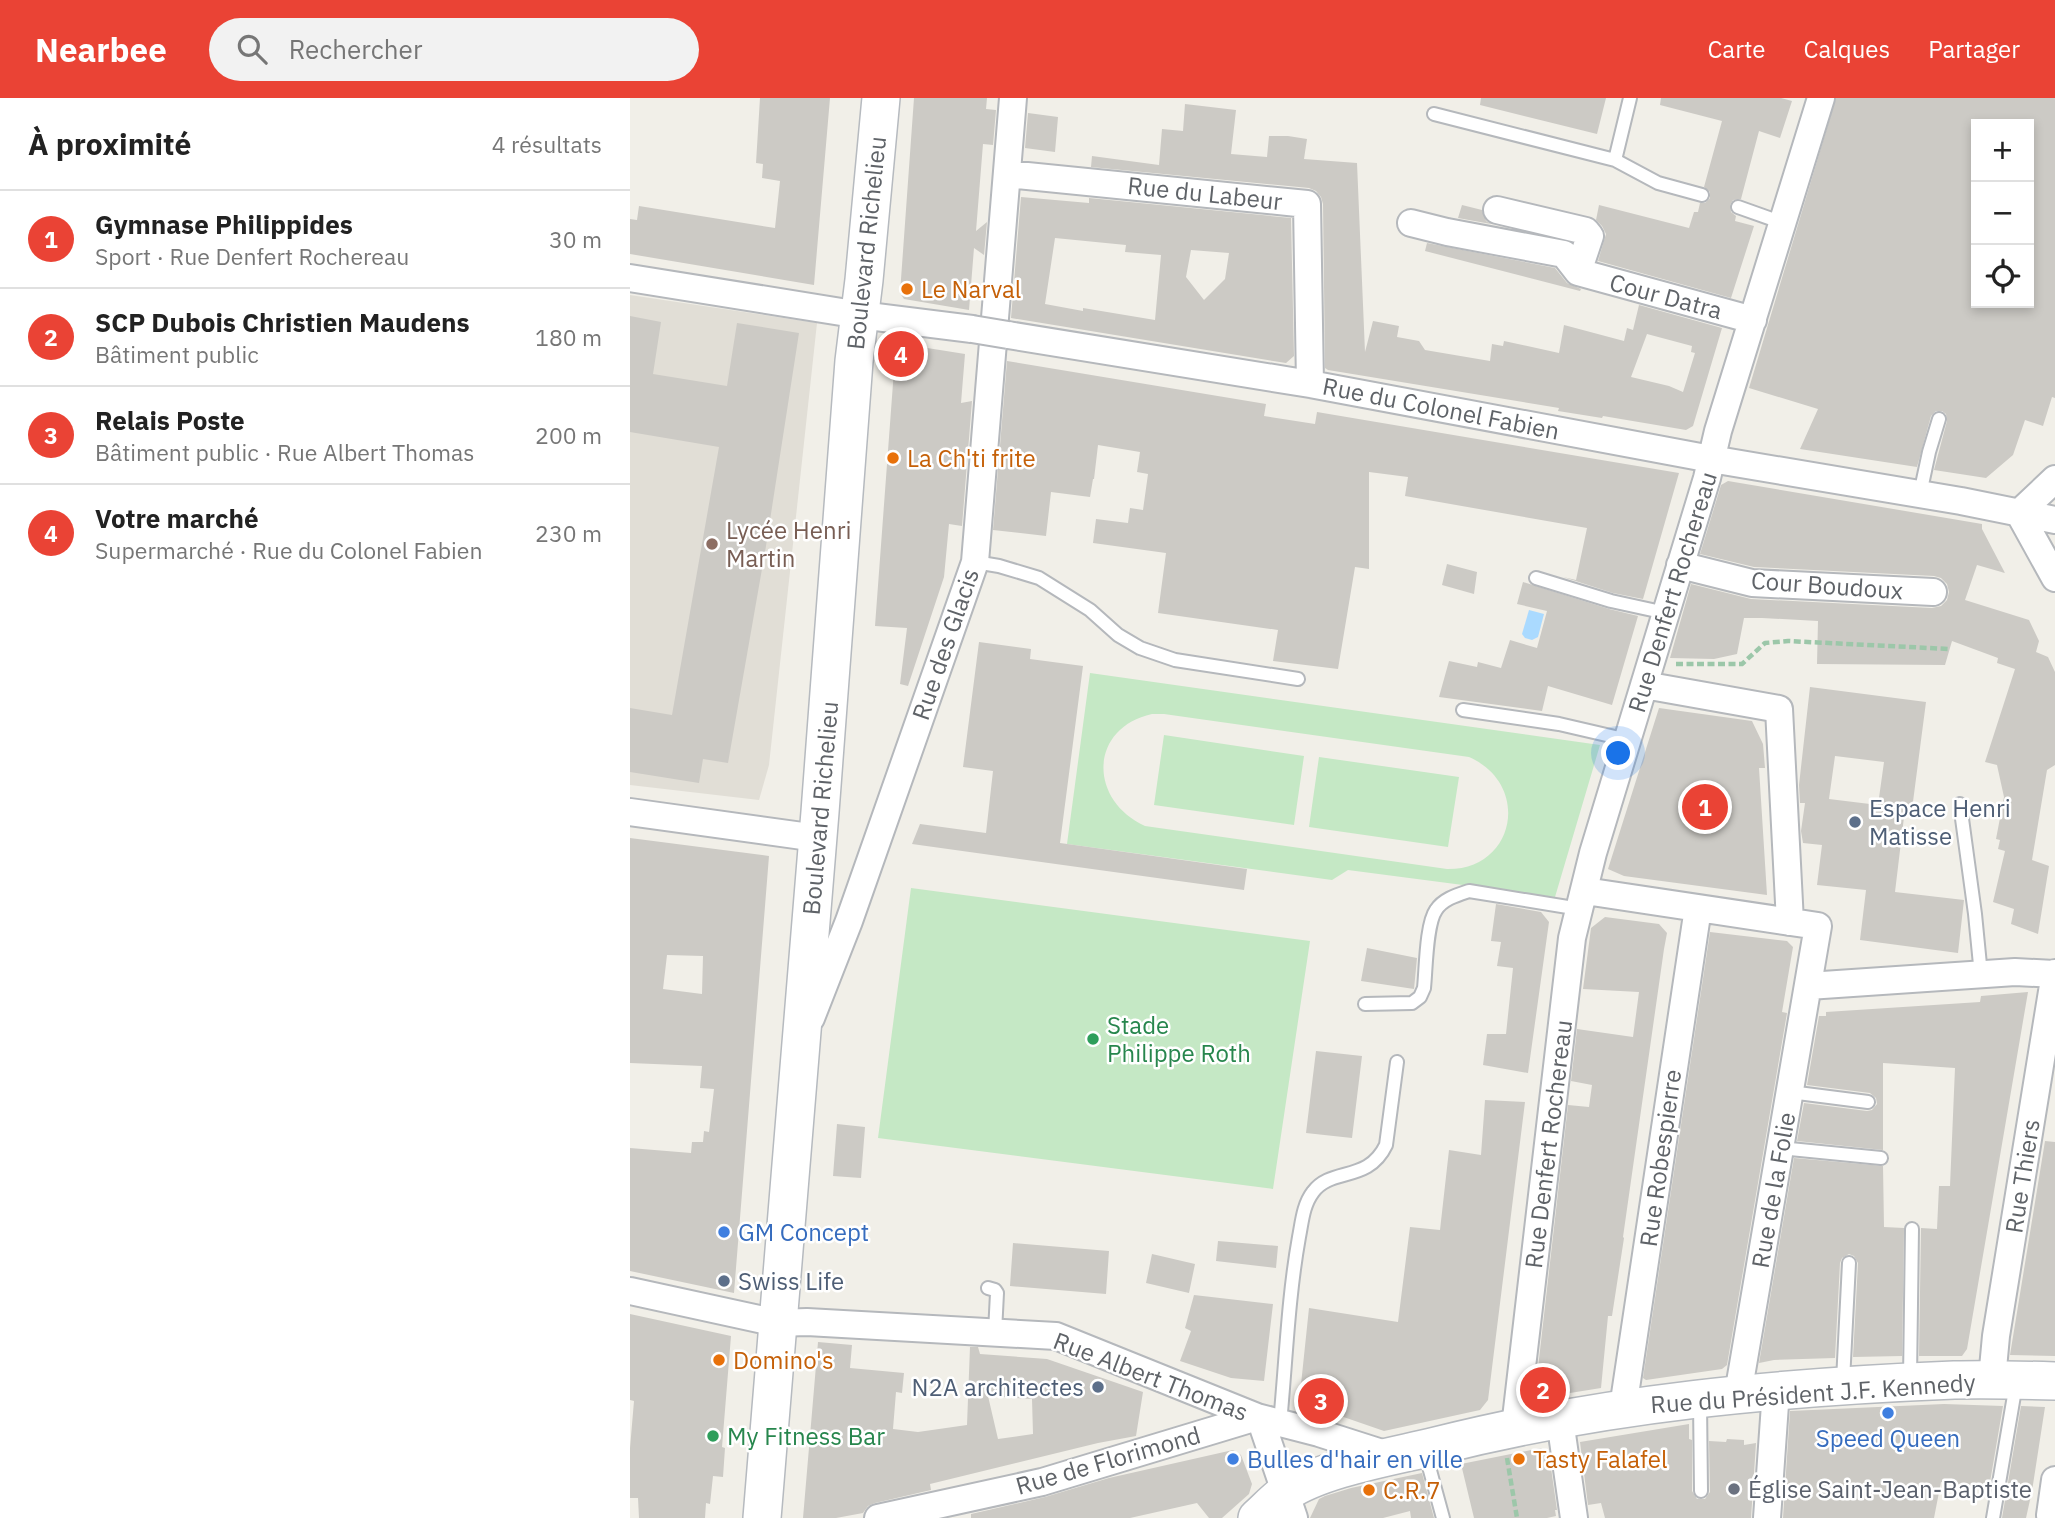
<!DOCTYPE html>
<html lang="fr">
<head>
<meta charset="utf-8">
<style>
	body { margin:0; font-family:"IBM Plex Sans",sans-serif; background:#f2f2f2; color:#222 }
	.controls { position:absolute; right:21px; top:21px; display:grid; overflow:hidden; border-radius:0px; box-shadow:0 4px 10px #0003 }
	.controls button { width:63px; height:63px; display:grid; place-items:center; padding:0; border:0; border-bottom:2px solid #e0e0e0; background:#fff; color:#222; font:35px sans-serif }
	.you { position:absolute; left:989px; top:656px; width:24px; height:24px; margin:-18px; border:5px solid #fff; border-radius:50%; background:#1a73e8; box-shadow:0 0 0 10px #1a73e833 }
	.badge { display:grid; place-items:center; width:46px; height:46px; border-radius:50%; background:#ea4335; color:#fff; font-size:23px; font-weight:700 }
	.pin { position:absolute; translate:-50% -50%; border:4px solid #fff; box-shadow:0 2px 7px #0006 }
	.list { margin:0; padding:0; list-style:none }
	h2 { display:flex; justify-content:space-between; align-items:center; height:91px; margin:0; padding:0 28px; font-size:30px }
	h2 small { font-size:23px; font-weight:400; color:#767676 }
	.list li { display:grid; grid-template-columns:46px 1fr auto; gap:21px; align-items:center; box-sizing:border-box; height:98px; padding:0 28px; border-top:2px solid #e0e0e0 }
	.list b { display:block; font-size:26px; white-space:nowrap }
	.list p { margin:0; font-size:23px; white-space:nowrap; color:#767676 }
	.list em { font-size:23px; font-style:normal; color:#767676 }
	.icon { flex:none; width:38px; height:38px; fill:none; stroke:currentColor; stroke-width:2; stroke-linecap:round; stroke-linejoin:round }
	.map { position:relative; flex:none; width:1425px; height:1420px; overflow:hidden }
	header { display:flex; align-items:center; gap:42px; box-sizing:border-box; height:98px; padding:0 35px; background:#ea4335; color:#fff }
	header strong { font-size:33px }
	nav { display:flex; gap:38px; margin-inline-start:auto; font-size:24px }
	.search { width:490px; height:63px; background:#f2f2f2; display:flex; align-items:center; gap:18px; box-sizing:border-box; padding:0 24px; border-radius:38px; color:#767676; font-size:26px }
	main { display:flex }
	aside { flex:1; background:#fff }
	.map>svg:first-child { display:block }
	.education { fill:#e1ded6 }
	.green { fill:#c5e8c5; fill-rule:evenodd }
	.water { fill:#aadaff }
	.building { fill:#cccac5; fill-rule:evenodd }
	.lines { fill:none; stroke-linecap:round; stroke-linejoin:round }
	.service-casing { stroke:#b5b8bc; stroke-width:16 }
	.minor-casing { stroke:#b5b8bc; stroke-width:30 }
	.secondary-casing { stroke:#b6babf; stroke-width:40 }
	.path { stroke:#9cc7a9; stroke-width:4.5; stroke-dasharray:7 3.5; stroke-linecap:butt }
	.service { stroke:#fff; stroke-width:12 }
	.minor { stroke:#fff; stroke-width:26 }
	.secondary { stroke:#fff; stroke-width:37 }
	.minor-bridge-casing { stroke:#b5b8bc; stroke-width:30; stroke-linecap:butt }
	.minor-bridge { stroke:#fff; stroke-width:26 }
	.food-dot { fill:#e8710a; stroke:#fff; stroke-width:2.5 }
	.education-dot { fill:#8d6e63; stroke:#fff; stroke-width:2.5 }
	.service-dot { fill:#5c6f8a; stroke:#fff; stroke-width:2.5 }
	.leisure-dot { fill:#2e9e5b; stroke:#fff; stroke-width:2.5 }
	.shop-dot { fill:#3f7fe0; stroke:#fff; stroke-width:2.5 }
	.worship-dot { fill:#6b7280; stroke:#fff; stroke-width:2.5 }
	.labels { text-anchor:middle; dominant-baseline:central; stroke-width:5; stroke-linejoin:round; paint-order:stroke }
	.street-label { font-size:24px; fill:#5f6368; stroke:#fff }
	.food-label { font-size:24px; fill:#c56008; stroke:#fff; text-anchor:start }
	.education-label { font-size:24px; fill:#785e54; stroke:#fff; text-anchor:start }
	.service-label { font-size:24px; fill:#4e5e75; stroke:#fff; text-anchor:start }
	.leisure-label { font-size:24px; fill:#27864d; stroke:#fff; text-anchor:start }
	.shop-label { font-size:24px; fill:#366cbe; stroke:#fff; text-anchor:start }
	.worship-label { font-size:24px; fill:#5b616d; stroke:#fff; text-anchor:start }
</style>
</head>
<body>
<header>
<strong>Nearbee</strong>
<div class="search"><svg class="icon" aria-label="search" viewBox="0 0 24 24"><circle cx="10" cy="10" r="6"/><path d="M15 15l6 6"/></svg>Rechercher</div>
<nav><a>Carte</a><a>Calques</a><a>Partager</a></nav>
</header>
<main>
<aside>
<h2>À proximité<small>4 résultats</small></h2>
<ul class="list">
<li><span class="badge">1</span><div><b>Gymnase Philippides</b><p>Sport · Rue Denfert Rochereau</p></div><em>30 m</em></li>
<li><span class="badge">2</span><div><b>SCP Dubois Christien Maudens</b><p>Bâtiment public</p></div><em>180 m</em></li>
<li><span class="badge">3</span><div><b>Relais Poste</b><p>Bâtiment public · Rue Albert Thomas</p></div><em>200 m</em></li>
<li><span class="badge">4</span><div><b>Votre marché</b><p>Supermarché · Rue du Colonel Fabien</p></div><em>230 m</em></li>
</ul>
</aside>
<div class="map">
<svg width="1425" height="1420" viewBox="0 0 1425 1420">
	<rect width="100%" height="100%" fill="#f1efe8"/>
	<!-- education -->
	<path class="education" d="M 0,197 L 187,225 L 139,667 L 129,702 L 0,687 Z"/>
	<!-- green -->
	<path class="green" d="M 460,575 L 970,647 L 925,799 L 718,772 L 702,782 L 437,746 ZM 522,616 L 534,616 L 839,659 C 902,687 885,772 817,771 L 515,728 C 458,702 459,630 522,616 Z
		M 534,637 L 674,658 L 664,727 L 524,707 Z
		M 689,659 L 829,679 L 818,749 L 679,729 Z
		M 281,790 L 680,843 L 643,1091 L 248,1040 Z"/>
	<!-- water -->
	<path class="water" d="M 899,512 L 914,516 L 908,539 L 902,542 L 895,540 L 892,536 Z"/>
	<!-- building -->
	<path class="building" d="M 130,0 L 200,0 L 184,187 L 0,156 L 0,121 L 7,122 L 9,108 L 145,130 L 150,83 L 132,80 L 133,66 L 126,65 Z
		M 284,0 L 357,0 L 356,11 L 366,12 L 363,47 L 353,46 L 346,133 L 357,124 L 354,157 L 344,150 L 339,212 L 274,201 L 270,195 Z
		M 851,0 L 976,0 L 967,36 L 850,7 Z
		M 1031,0 L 1151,0 L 1162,3 L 1150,40 L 1129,33 L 1111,101 L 1103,102 L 1100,107 L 1101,114 L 1106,118 L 1105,123 L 1124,128 L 1101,200 L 968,163 L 976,136 L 972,128 L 966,122 L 969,107 L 1059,130 L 1064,114 L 1068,114 L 1070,105 L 1075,105 L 1080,100 L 1080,94 L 1074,89 L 1092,23 L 1030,7 Z
		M 1206,0 L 1425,0 L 1425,300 L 1422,299 L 1413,328 L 1395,322 L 1383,357 L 1356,380 L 1304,372 L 1317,323 L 1316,316 L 1312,313 L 1306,313 L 1301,318 L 1287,369 L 1170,351 L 1188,311 L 1119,290 ZM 1346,26 L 1399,26 L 1399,205 L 1346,205 Z
		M 555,6 L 606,12 L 601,56 L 637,59 L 639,38 L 658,38 L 677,41 L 674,61 L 727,65 L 735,254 L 743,223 L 769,228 L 767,239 L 789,243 L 795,252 L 860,263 L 862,246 L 873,248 L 874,243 L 929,255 L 934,227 L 994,243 L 997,230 L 1003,232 L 1009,207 L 1092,230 L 1063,328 L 1056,332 L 973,318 L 972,320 L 928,313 L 929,310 L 698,272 L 695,270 L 693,106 L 691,99 L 686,93 L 679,90 L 461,69 L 462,58 L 529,67 L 532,31 L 553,33 ZM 1017,236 L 1062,248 L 1061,254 L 1065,255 L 1053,294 L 1039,288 L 1001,279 Z
		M 398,15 L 428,19 L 425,54 L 395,50 Z
		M 391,99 L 459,105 L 459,100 L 661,120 L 664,258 L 656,265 L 381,220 ZM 425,140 L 496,147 L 495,154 L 531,157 L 525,222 L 453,210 L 453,213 L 415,206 ZM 561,152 L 599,155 L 595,181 L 574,202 L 556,179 Z
		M 832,107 L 852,112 L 856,123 L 861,126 L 828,120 Z
		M 797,145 L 925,170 L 937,185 L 951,191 L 950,193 L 795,153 Z
		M 0,218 L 31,224 L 23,276 L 97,288 L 107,225 L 169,235 L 136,448 L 98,665 L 73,661 L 69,685 L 0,674 L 0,610 L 42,617 L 89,349 L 0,334 Z
		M 266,245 L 335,256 L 331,305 L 342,303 L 332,428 L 319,426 L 314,479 L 278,588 L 270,586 L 277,530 L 245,528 Z
		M 377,263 L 636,306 L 634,318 L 685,326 L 687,314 L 1049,375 L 1013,501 L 983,495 L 933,479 L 946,482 L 957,430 L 775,398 L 778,379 L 739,374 L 739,471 L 725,469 L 708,571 L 643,563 L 648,532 L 528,515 L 536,455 L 463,445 L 466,421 L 498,425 L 500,410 L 513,412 L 518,376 L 507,374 L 510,354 L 468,347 L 464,381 L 463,381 L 460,399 L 421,394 L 416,438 L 363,432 Z
		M 1098,383 L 1352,426 L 1352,431 L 1375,475 L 1347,467 L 1335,502 L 1399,522 L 1409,543 L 1406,554 L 1418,559 L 1425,574 L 1425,667 L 1417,672 L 1402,762 L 1419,768 L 1408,836 L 1381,826 L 1384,811 L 1363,804 L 1375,753 L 1368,751 L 1370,742 L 1366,741 L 1374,699 L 1367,667 L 1355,664 L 1385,571 L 1367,565 L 1368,560 L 1322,543 L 1315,567 L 1187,566 L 1188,523 L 1132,520 L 1114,520 L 1107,556 L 1084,561 L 1040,560 L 1061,486 L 1121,501 L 1302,510 L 1311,508 L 1317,502 L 1319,494 L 1317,486 L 1311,480 L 1304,478 L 1124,469 L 1070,456 L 1091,387 Z
		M 817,466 L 847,474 L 844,496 L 812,487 Z
		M 893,484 L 979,511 L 1008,518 L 982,607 L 918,588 L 912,613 L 809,599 L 819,563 L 847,569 L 848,564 L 871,570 L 880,542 L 907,550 L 917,513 L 887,506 Z
		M 349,544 L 401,551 L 400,561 L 453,568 L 430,745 L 617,771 L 614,792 L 282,746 L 290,726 L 356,735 L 363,673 L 333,669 Z
		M 1180,589 L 1296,604 L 1281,719 L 1274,719 L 1265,794 L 1334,802 L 1328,855 L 1230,842 L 1236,792 L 1187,787 L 1192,747 L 1173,745 L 1171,733 L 1175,705 L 1170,705 L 1169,687 ZM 1205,658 L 1254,664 L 1248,707 L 1199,701 Z
		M 1029,610 L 1122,623 L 1133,646 L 1135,670 L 1129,670 L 1137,797 L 994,778 L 978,771 Z
		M 0,740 L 139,758 L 104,1195 L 0,1173 L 0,1050 L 61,1055 L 62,1044 L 73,1044 L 74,1033 L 79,1034 L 84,991 L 70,990 L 72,968 L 0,965 ZM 37,857 L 73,858 L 72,896 L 33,891 Z
		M 866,806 L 911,814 L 919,824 L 898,975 L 853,967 L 857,936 L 876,936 L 883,870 L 867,868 L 871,844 L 861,843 Z
		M 975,819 L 1029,826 L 1037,835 L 1034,851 L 993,1139 L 994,1140 L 982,1218 L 978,1218 L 971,1290 L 909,1300 L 905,1296 L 938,1007 L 959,1009 L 962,987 L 941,983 L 947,931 L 1003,939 L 1009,894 L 953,891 L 961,830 Z
		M 1080,834 L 1157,843 L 1163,849 L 1152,914 L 1157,915 L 1097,1267 L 1092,1271 L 1016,1282 L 1013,1280 Z
		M 737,850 L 787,860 L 784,891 L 731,883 Z
		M 1398,894 L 1337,1251 L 1332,1258 L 1289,1258 L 1291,1130 L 1307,1131 L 1309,1088 L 1320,1088 L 1325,970 L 1253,965 L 1253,1052 L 1167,1043 L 1174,1005 L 1237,1013 L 1242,1012 L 1247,1006 L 1246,1000 L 1240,995 L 1177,987 L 1189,918 L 1196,918 L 1196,914 L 1350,904 L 1351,898 Z
		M 686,953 L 732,958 L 722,1040 L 676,1035 Z
		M 855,1002 L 895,1004 L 858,1302 L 850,1312 L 754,1333 L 676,1306 L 670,1296 L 679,1210 L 768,1224 L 780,1129 L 810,1132 L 819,1052 L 851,1057 Z
		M 207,1026 L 235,1029 L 231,1080 L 203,1078 Z
		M 1415,1043 L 1425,1044 L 1425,1258 L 1380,1257 Z
		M 1164,1060 L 1253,1068 L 1254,1129 L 1274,1130 L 1272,1258 L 1223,1259 L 1228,1165 L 1224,1158 L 1219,1156 L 1212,1160 L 1210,1165 L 1205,1260 L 1144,1262 L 1129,1265 Z
		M 588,1143 L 648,1148 L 646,1170 L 586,1163 Z
		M 383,1145 L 479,1153 L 476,1196 L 380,1188 Z
		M 522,1156 L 565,1166 L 559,1195 L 516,1185 Z
		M 564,1197 L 643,1206 L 634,1283 L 601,1280 L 550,1263 L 561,1233 L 555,1230 Z
		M 0,1216 L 101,1238 L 92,1349 L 95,1350 L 93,1379 L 83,1378 L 80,1406 L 76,1405 L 75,1420 L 9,1420 L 8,1400 L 0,1400 L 0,1350 L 4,1303 L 0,1302 Z
		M 188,1244 L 222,1247 L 220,1270 L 274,1275 L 272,1295 L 266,1294 L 263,1331 L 288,1334 L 337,1327 L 340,1249 L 348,1249 L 350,1256 L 417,1261 L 513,1294 L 506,1338 L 468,1345 L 300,1386 L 301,1392 L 245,1405 L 238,1408 L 233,1415 L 206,1420 L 173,1420 ZM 358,1298 L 402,1301 L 403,1336 L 368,1341 Z
		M 1314,1306 L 1373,1308 L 1359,1390 L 1311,1384 L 1304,1420 L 1153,1420 L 1160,1313 Z
		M 1391,1308 L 1415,1309 L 1402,1393 L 1396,1420 L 1372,1420 Z
		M 1059,1326 L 1059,1341 L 1062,1342 L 1062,1393 L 1067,1401 L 1075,1401 L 1080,1394 L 1079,1343 L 1096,1344 L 1097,1341 L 1114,1342 L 1114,1347 L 1126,1345 L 1121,1420 L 975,1420 L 971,1405 L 958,1407 L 950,1344 Z
		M 911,1350 L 919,1356 L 927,1412 L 925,1412 L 926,1418 L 917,1420 L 844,1420 L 831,1366 Z
		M 603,1352 L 611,1357 L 622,1386 L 619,1396 L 592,1420 L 579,1420 L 567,1405 L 500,1420 L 341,1420 L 341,1416 L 415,1399 L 479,1380 Z
		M 792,1375 L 804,1420 L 781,1420 L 780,1413 L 753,1420 L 680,1420 L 689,1401 L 695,1398 L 721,1390 Z"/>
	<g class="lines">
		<!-- service casing -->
		<g class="service-casing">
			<path id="service" d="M 804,16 L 985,62 L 1028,85 L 1072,97
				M 985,62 L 1000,0
				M 1108,109 L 1153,125
				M 1290,396 L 1299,354 L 1309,321
				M 345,464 L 369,468 L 409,480 L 460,512 L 488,537 L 510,550 L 545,562 L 668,581
				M 906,480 L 981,503 L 1036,515
				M 833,612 L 929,626 L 998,642
				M 1330,706 L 1345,816 L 1351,877
				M 735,906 L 782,905 L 790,899 L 794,890 C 796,872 796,826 806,812 C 813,801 827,797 839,793 L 950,811
				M 1160,994 L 1238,1004
				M 1150,1050 L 1251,1060
				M 358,1190 L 365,1192 L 367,1195 L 365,1234
				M 1280,1281 L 1282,1131
				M 1213,1283 L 1219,1165
				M 1070,1304 L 1071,1393
				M 650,1325 C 656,1263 658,1200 669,1139 C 672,1124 673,1107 683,1094 C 701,1069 738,1085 756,1047 L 767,964
				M 795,1354 L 813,1420
				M 1363,1420 L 1386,1286"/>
		</g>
		<!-- minor casing -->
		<g class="minor-casing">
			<path id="minor" d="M 377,76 L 677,106 L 680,286
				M 867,112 L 956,133 L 960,138 L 948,174
				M 781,125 L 817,134 L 934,156 L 948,174 L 1123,222
				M 0,180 L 230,217 L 342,231
				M 378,237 L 680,286 L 1081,361 L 1331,403 L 1425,422
				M 1425,381 L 1389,415 L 1425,480
				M 1050,467 L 1122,485 L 1303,494
				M 1014,587 L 1149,611 L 1160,824
				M 0,714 L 187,740
				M 955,793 L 1188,828 L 1108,1296
				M 1178,888 L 1385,874 L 1425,876
				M 181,920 L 219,823 L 345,464 L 383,0
				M 0,1193 L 147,1225 L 177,1224 L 426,1238 L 627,1319 L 689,1335 L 761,1358
				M 1362,1281 L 1366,1238 L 1425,875
				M 993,1310 L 1068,810
				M 930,1322 L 944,1420
				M 885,1329 L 942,840 L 963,755 L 1077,380 L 1088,333 L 1191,0
				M 1420,1417 L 1425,1382
				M 248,1420 L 412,1384 L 627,1319 L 632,1326 L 664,1420
				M 1137,1420 L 1146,1292"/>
		</g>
		<!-- secondary casing -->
		<g class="secondary-casing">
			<path id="secondary" d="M 132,1420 L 190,714 L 224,263 L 234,182 L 251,0
				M 627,1420 C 636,1412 645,1402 655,1395 C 692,1370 761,1359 806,1348 C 976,1305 1150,1289 1324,1282 C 1358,1281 1392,1282 1425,1283"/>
		</g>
		<!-- path -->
		<path class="path" d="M 1046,566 L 1112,566 L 1135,545 L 1158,543 L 1319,551
			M 877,1360 L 887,1420"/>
		<!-- service -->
		<use href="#service" class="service"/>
		<!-- minor -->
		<use href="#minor" class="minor"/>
		<!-- secondary -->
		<use href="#secondary" class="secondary"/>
		<!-- minor-bridge casing -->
		<g class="minor-bridge-casing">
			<path id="minor-bridge" d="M 342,231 L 378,237"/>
		</g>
		<!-- minor-bridge -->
		<use href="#minor-bridge" class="minor-bridge"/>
	</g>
	<!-- markers -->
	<g class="food-dot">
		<circle cx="277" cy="191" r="7"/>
		<circle cx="263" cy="360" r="7"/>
		<circle cx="89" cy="1262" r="7"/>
		<circle cx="889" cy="1361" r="7"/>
		<circle cx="739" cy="1392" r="7"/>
	</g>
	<circle class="education-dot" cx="82" cy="446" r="7"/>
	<g class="service-dot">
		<circle cx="1225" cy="724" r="7"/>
		<circle cx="94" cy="1183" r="7"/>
		<circle cx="468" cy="1289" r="7"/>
	</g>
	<g class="leisure-dot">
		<circle cx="463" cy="941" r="7"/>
		<circle cx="83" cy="1338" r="7"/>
	</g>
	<g class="shop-dot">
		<circle cx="94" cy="1134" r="7"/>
		<circle cx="1258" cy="1315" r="7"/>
		<circle cx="603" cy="1361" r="7"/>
	</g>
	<circle class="worship-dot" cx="1104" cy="1391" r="7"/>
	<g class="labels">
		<!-- street labels -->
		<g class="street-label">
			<text transform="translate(575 95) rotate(6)">Rue du Labeur</text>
			<text transform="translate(236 145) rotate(-84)">Boulevard Richelieu</text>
			<text transform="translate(1036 198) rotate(15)">Cour Datra</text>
			<text transform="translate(811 310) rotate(11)">Rue du Colonel Fabien</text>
			<text transform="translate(1197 487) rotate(4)">Cour Boudoux</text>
			<text transform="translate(1042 494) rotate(-73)">Rue Denfert Rochereau</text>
			<text transform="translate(315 546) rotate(-71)">Rue des Glacis</text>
			<text transform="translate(190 710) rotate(-85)">Boulevard Richelieu</text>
			<text transform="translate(918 1046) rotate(-83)">Rue Denfert Rochereau</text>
			<text transform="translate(1030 1060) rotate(-82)">Rue Robespierre</text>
			<text transform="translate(1392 1078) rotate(-81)">Rue Thiers</text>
			<text transform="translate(1143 1092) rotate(-80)">Rue de la Folie</text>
			<text transform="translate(521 1278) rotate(21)">Rue Albert Thomas</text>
			<text transform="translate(1183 1295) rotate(-4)">Rue du Président J.F. Kennedy</text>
			<text transform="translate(478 1362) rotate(-16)">Rue de Florimond</text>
		</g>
		<!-- food labels -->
		<g class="food-label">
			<text x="291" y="191">Le Narval</text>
			<text x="277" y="360">La Ch'ti frite</text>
			<text x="103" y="1262">Domino's</text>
			<text x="903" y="1361">Tasty Falafel</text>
			<text x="753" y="1392">C.R.7</text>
		</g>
		<!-- education labels -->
		<g class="education-label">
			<text x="96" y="432">Lycée Henri<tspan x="96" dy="28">Martin</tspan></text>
		</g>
		<!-- service labels -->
		<g class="service-label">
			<text x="1239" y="710">Espace Henri<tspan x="1239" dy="28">Matisse</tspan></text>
			<text x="108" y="1183">Swiss Life</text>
			<text x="454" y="1289" text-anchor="end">N2A architectes</text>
		</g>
		<!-- leisure labels -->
		<g class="leisure-label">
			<text x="477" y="927">Stade<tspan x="477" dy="28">Philippe Roth</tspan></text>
			<text x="97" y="1338">My Fitness Bar</text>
		</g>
		<!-- shop labels -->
		<g class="shop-label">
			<text x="108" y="1134">GM Concept</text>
			<text x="1258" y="1340" text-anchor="middle">Speed Queen</text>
			<text x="617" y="1361">Bulles d'hair en ville</text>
		</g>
		<!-- worship labels -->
		<g class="worship-label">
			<text x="1118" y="1391">Église Saint-Jean-Baptiste</text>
		</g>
	</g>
</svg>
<div class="controls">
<button>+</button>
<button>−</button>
<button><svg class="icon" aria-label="locate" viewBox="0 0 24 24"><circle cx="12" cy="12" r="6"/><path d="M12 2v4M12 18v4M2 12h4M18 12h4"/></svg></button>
</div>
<div class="you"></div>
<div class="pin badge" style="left:1075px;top:709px">1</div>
<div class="pin badge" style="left:913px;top:1292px">2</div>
<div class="pin badge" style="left:691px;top:1303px">3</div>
<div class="pin badge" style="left:271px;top:256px">4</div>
</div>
</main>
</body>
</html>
